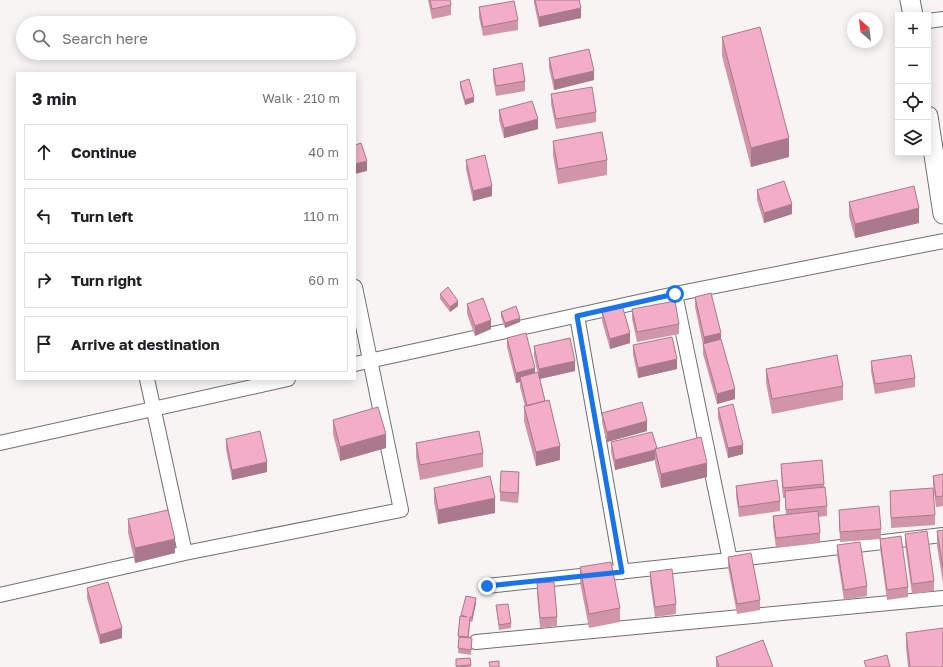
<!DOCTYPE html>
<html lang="en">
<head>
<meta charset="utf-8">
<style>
	body { margin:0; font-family:"Golos Text",sans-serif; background:#f2f2f2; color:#202124 }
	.controls { position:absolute; right:12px; top:12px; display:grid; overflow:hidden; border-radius:0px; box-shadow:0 2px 10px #0003 }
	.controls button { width:36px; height:36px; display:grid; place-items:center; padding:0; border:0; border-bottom:1px solid #e0e0e0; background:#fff; color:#202124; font:20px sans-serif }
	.compass { position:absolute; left:847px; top:12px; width:36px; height:36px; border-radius:50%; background:#fff; box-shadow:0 2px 10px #0003; rotate:332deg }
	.stop { position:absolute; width:12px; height:12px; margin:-9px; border:3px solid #1a73e8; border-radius:50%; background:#fff }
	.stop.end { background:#1a73e8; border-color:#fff; box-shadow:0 1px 4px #0008 }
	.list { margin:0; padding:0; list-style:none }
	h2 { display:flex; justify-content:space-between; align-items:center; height:52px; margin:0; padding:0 16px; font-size:17px }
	h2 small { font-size:13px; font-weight:400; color:#757577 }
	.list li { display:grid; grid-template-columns:26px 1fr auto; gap:12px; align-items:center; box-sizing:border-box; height:56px; margin:0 8px 8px; padding:0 8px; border:1px solid #e0e0e0; border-radius:0px }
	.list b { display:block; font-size:15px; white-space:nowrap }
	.list em { font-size:13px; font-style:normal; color:#757577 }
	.icon { flex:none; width:22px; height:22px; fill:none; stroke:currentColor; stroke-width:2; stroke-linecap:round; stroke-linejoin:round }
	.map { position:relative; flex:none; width:943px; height:667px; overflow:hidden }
	.search { position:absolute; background:#fff; box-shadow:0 2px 10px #0003; left:16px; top:16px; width:340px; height:44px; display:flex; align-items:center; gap:10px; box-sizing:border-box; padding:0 14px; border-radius:22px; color:#757577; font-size:15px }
	.panel { position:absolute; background:#fff; box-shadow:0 2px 10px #0003; left:16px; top:72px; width:340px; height:308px; border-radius:0px }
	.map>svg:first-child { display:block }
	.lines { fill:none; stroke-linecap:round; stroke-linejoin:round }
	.street-casing { stroke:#716e6e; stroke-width:16 }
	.secondary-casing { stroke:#716e6e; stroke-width:21 }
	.street { stroke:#fff; stroke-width:14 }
	.secondary { stroke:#fff; stroke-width:19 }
	.wall { fill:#d195aa }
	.shaded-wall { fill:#aa798b }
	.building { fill:#f3adc6; stroke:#aa798b }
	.route { stroke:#1a73e8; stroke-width:5 }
</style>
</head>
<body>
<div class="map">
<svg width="943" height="667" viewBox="0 0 943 667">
	<rect width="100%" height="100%" fill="#f8f4f4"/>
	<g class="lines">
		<!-- street casing -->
		<g class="street-casing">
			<path id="street" d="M 928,21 L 943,19
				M 675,294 L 730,560
				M 577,316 L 622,572
				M 355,364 L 675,294 L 943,241
				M 147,379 L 185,553
				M 0,443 L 288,379
				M 487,586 L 730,560 L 943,535
				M 0,595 L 185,553 L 401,510 L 355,287
				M 476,642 L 943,598"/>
		</g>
		<!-- secondary casing -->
		<g class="secondary-casing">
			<path id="secondary" d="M 910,0 L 913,15
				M 928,116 L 943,214"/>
		</g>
		<!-- street -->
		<use href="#street" class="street"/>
		<!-- secondary -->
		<use href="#secondary" class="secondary"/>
	</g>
	<!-- wall -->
	<path class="wall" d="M 428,0 L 450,0 L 451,5 L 451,15 L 432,19 Z
		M 534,0 L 579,0 L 581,18 L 539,27 L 534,3 Z
		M 479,7 L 518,20 L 518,30 L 483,36 L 479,17 Z
		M 722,37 L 789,157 L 751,167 L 722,56 Z
		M 549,58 L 594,80 L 554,90 L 549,68 Z
		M 493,69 L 525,81 L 525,91 L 496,96 L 493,78 Z
		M 460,82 L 474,102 L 465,105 L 460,87 Z
		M 551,94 L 596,112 L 596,122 L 556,129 L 551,104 Z
		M 499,110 L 538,129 L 504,138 L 499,120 Z
		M 553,141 L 607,160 L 607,175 L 558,184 L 553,155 Z
		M 466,160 L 492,196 L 473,201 L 466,169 Z
		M 757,190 L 792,214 L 764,223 L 757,200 Z
		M 849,202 L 919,223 L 855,238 L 849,216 Z
		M 440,294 L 458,306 L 450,312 L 440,299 Z
		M 695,297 L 721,339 L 735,399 L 717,404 L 703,354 L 703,345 L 695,307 Z
		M 467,304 L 491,329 L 475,336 L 467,314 Z
		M 632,309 L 679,324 L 679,334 L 637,342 L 632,319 Z
		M 602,311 L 630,343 L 610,349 L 602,321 Z
		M 501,312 L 520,322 L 505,328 L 501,317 Z
		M 507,338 L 535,373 L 538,375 L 534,356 L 534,346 L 575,371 L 540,379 L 560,460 L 536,466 L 524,421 L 524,406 L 525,406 L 520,387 L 520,382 L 516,383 L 507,347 Z
		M 633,345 L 677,369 L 638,378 L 633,355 Z
		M 871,361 L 915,378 L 915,387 L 875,394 L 871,371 Z
		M 766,369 L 843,386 L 843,400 L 772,414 L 766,383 Z
		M 718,408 L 743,454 L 728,458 L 718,418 Z
		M 602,413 L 647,431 L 607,442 L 602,423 Z
		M 333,420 L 386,448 L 340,461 L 333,434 Z
		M 226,439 L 267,472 L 232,480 L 226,449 Z
		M 611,442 L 657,448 L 707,477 L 661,488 L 655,463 L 655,460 L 615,470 L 611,452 Z
		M 416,443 L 483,453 L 483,467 L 420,480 L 416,457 Z
		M 781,464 L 824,484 L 827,506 L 827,516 L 818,517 L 820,533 L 820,543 L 776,548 L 773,526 L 773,516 L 786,515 L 785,498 L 783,498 L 781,473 Z
		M 943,474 L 943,506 L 936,507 L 933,485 L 933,476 Z
		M 519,481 L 518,503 L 500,501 L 500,492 Z
		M 736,486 L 780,501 L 780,511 L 739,517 L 736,496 Z
		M 434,488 L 495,513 L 438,524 L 434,502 Z
		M 890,491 L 935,515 L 935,525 L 891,528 Z
		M 839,510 L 881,529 L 881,539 L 840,542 L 839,520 Z
		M 128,519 L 175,553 L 135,563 L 128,533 Z
		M 943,530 L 943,583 L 937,546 L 937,531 Z
		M 905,534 L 934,581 L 934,591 L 912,594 L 905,544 Z
		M 880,539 L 908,587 L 908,597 L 887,600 L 880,549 Z
		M 837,545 L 867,586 L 867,596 L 844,600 L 837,555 Z
		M 728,557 L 760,600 L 760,610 L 737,614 L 728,567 Z
		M 580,567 L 620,608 L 620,622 L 589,628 L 580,582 Z
		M 650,572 L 676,604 L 676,614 L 655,617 L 650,582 Z
		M 537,583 L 557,617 L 557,626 L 540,628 L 537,593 Z
		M 87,588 L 122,638 L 100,644 L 87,598 Z
		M 476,603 L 472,622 L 470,622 L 469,638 L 472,643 L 471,655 L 458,653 L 460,616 L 461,616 L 461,615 Z
		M 496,605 L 511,623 L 511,628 L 499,630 Z
		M 906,633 L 943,667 L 908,667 L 906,647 Z
		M 716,657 L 773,667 L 716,667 Z
		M 470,658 L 471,667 L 456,667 L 456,659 Z"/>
	<!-- shaded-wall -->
	<path class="shaded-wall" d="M 581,8 L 581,18 L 539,27 L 539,17 Z
		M 594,71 L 594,80 L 554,90 L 554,80 Z
		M 474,97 L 474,102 L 465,105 L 465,100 Z
		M 538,119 L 538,129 L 504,138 L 504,128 Z
		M 789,138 L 789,157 L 751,167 L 751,148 Z
		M 367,161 L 367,171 L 355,174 L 355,164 Z
		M 492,186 L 492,196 L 473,201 L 473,191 Z
		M 792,204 L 792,214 L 764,223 L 764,213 Z
		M 919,208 L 919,223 L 855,238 L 855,224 Z
		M 458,301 L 458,306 L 450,312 L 450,307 Z
		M 520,318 L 520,322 L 505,328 L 505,323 Z
		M 491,320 L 491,329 L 475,336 L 475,326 Z
		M 630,333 L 630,343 L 610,349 L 610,339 Z
		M 721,333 L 721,343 L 704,347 L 704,337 Z
		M 677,359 L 677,369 L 638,378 L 638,368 Z
		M 575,361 L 575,371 L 539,379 L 539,369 Z
		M 535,368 L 535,378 L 520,377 L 520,382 L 516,383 L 516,373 Z
		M 735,389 L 735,399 L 717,404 L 717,394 Z
		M 647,421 L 647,431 L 607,442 L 607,432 Z
		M 386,434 L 386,448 L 340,461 L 340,447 Z
		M 743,445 L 743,454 L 728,458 L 728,448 Z
		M 560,446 L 560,460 L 536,466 L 536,452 Z
		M 655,450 L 655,460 L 615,470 L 615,460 Z
		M 267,462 L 267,472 L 232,480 L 232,470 Z
		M 707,463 L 707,477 L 661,488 L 661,474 Z
		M 519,472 L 519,481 L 518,503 L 518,493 Z
		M 495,498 L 495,513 L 438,524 L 438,510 Z
		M 175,539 L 175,553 L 135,563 L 135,548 Z
		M 476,598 L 476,603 L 472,622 L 472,617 Z
		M 122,628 L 122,638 L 100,644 L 100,635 Z"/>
	<!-- building -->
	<path class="building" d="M 430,0 L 450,0 L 451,5 L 432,9 Z
		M 535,0 L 579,0 L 581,8 L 539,17 Z
		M 514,1 L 518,20 L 483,27 L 479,7 Z
		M 760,27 L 789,138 L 751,148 L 722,37 Z
		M 589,49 L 594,71 L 554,80 L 549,58 Z
		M 522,63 L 525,81 L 496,86 L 493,69 Z
		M 469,79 L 474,97 L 465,100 L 460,82 Z
		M 592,87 L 596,112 L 556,119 L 551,94 Z
		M 532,101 L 538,119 L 504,128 L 499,110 Z
		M 602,132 L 607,160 L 558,169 L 553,141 Z
		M 361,143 L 367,161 L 355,164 L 355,145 Z
		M 485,155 L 492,186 L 473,191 L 466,160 Z
		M 784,181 L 792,204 L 764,213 L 757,190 Z
		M 914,186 L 919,208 L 855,224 L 849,202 Z
		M 448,287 L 458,301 L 450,307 L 440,294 Z
		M 711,293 L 721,333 L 704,337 L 695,297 Z
		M 483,298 L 491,320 L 475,326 L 467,304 Z
		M 675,301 L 679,324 L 637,332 L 632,309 Z
		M 622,305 L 630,333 L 610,339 L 602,311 Z
		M 516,306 L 520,318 L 505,323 L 501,312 Z
		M 526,333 L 535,368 L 516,373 L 507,338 Z
		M 672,337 L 677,359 L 638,368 L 633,345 Z
		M 570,338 L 575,361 L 539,369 L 534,346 Z
		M 721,339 L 735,389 L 717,394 L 703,344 Z
		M 837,355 L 843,386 L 772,399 L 766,369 Z
		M 911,355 L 915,378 L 875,384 L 871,361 Z
		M 538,372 L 545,401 L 527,406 L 520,377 Z
		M 549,400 L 560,446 L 536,452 L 524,406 Z
		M 642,402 L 647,421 L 607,432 L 602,413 Z
		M 733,404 L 743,445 L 728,448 L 718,408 Z
		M 378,407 L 386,434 L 340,447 L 333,420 Z
		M 260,431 L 267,462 L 232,470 L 226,439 Z
		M 479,431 L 483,453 L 420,465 L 416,443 Z
		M 652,432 L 657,448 L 655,449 L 655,450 L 615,460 L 611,442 Z
		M 701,437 L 707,463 L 661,474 L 655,449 Z
		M 822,460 L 824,484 L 783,488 L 781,464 Z
		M 501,471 L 519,472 L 518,493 L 500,492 Z
		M 943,474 L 943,496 L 936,497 L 933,476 Z
		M 490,476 L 495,498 L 438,510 L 434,488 Z
		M 777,480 L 780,501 L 739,507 L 736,486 Z
		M 825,487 L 827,506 L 786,510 L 785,491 Z
		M 933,488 L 935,515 L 891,518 L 890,491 Z
		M 879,506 L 881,529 L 840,532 L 839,510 Z
		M 168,510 L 175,539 L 135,548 L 128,519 Z
		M 818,511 L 820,533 L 776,538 L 773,516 Z
		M 943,530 L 943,568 L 937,531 Z
		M 927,531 L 934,581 L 912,584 L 905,534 Z
		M 901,536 L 908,587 L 887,590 L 880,539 Z
		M 860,542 L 867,586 L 844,590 L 837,545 Z
		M 751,553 L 760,600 L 737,604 L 728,557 Z
		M 611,562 L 620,608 L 589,614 L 580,567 Z
		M 672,569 L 676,604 L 655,607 L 650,572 Z
		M 108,582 L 122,628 L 100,635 L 87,588 Z
		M 554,582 L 557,617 L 540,618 L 537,583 Z
		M 466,596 L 476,598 L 472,617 L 470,617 L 468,637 L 458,636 L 460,616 L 467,617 L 461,615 Z
		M 508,604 L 511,623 L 499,625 L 496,605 Z
		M 943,628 L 943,667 L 910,667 L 906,633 Z
		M 459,637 L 472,638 L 471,650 L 458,648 Z
		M 763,640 L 773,667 L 719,667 L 716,657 Z
		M 887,655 L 890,667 L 866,667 L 864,661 Z
		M 470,658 L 471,665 L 456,666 L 456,659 Z
		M 499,661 L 499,667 L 490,667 L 489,662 Z"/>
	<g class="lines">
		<!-- route -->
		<path class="route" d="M 487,586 L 622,572 L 577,316 L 675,294"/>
	</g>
</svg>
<div class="controls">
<button>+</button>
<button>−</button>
<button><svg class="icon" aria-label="locate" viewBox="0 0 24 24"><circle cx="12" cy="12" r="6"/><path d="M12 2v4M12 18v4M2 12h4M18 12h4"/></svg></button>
<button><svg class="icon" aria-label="layers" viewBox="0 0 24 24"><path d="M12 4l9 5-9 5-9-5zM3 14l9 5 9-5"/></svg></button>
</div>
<svg class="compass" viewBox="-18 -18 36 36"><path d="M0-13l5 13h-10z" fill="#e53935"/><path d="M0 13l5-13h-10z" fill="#757577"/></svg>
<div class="stop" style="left:675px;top:294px"></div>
<div class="stop end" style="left:487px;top:586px"></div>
<div class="search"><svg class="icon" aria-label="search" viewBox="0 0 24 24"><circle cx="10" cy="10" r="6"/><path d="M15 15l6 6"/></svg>Search here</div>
<section class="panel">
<h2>3 min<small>Walk · 210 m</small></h2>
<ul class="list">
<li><svg class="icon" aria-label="ahead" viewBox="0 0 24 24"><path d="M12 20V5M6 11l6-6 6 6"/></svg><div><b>Continue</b></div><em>40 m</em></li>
<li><svg class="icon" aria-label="left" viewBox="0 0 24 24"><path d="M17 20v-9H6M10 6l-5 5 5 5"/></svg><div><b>Turn left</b></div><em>110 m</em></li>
<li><svg class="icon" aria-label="right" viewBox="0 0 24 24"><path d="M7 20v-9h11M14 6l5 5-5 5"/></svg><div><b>Turn right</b></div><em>60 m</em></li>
<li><svg class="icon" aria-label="arrive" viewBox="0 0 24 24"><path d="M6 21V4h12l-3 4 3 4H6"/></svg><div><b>Arrive at destination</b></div></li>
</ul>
</section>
</div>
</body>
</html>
